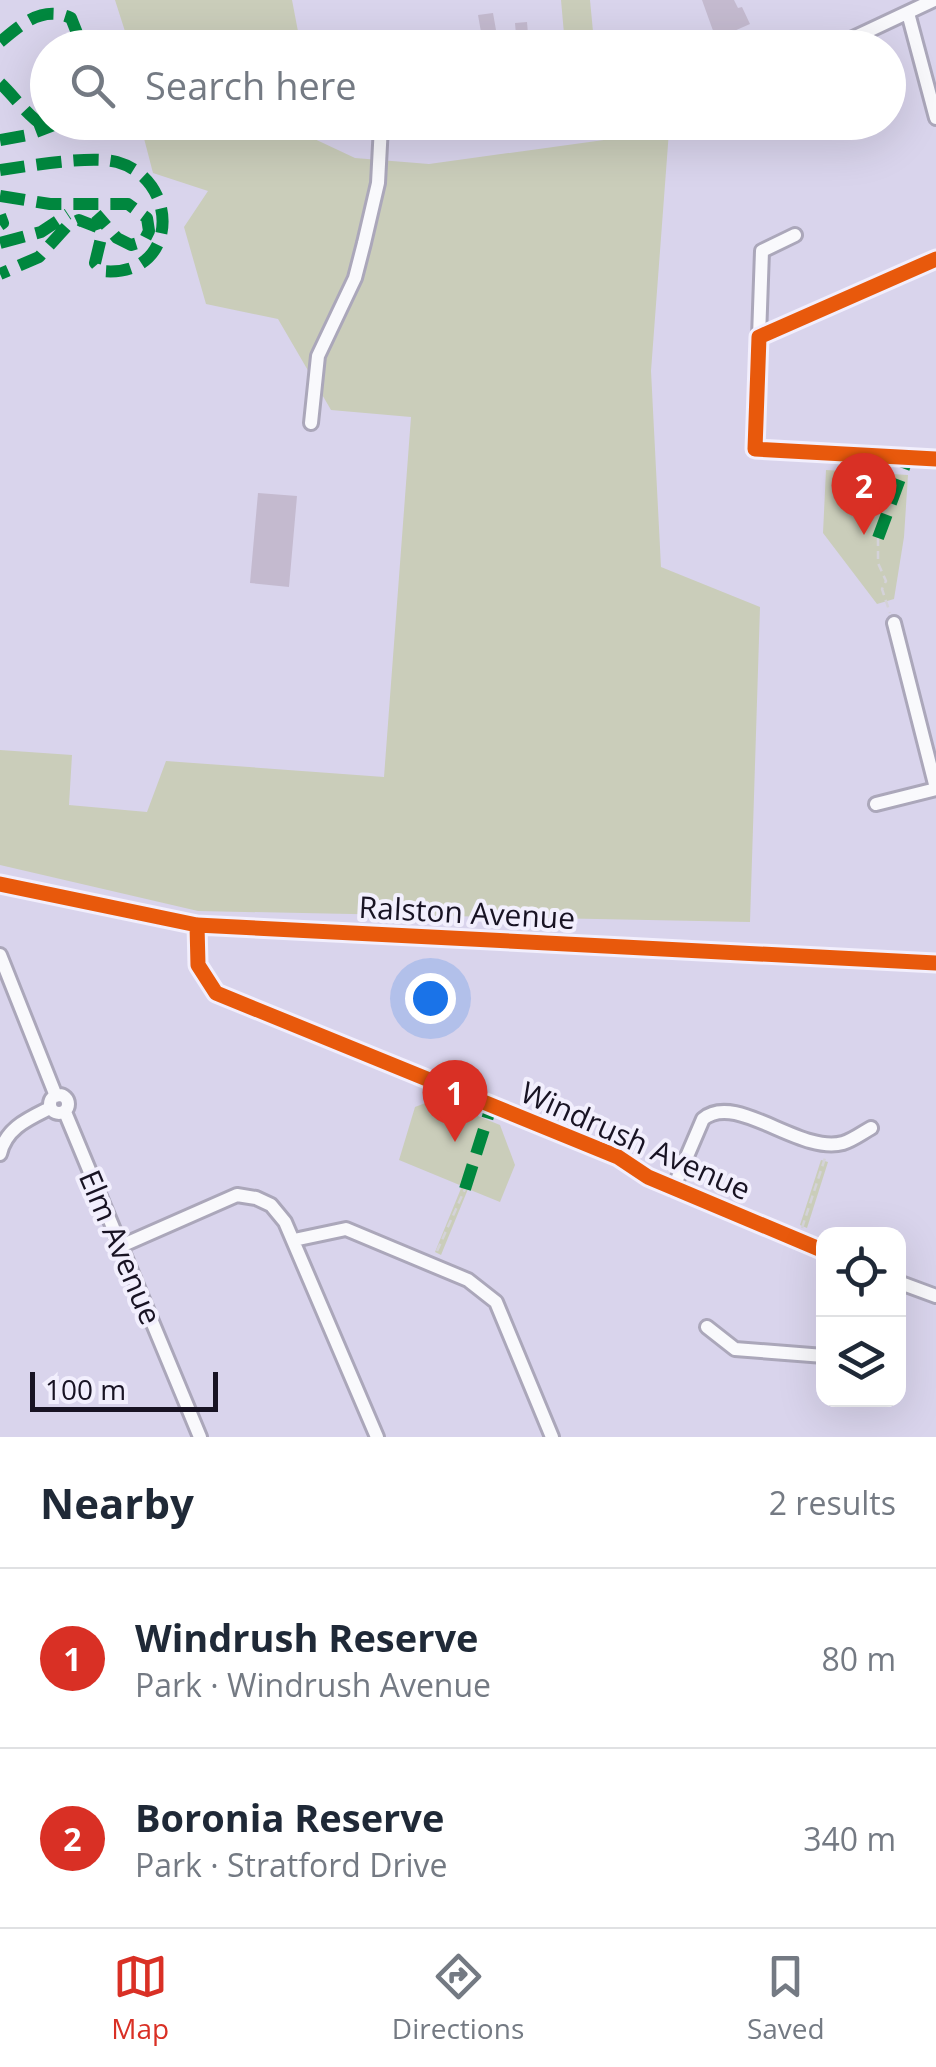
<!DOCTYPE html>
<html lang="en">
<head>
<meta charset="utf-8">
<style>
	body { margin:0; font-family:"Open Sans",sans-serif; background:#f2f2f3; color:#1f2937 }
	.controls { position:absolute; right:30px; bottom:30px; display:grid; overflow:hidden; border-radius:20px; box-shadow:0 10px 40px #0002 }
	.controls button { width:90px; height:90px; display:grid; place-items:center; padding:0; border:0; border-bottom:2px solid #e0e1e3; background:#fff; color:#1f2937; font:50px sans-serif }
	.scale { position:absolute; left:30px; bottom:25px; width:188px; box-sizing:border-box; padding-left:10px; border:5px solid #181323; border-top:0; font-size:28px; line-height:35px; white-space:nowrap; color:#181323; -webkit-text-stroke:8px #f2effd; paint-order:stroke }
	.you { position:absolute; left:430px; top:998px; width:35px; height:35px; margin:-25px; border:8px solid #fff; border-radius:50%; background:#1a73e8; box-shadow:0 0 0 15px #1a73e833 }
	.badge { display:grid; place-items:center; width:65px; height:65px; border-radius:50%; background:#d93025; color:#fff; font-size:32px; font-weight:700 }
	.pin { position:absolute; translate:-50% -82px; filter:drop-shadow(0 2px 5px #0008) }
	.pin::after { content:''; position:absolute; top:52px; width:35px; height:30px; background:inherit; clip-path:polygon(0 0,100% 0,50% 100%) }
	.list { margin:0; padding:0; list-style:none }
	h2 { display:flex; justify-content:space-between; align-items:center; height:130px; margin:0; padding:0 40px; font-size:42px }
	h2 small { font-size:32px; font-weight:400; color:#747a83 }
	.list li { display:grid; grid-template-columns:65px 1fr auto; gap:30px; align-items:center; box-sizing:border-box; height:180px; padding:0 40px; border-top:2px solid #e0e1e3 }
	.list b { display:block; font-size:38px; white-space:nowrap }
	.list p { margin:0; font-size:32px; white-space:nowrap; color:#747a83 }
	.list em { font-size:32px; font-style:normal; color:#747a83 }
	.icon { flex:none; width:55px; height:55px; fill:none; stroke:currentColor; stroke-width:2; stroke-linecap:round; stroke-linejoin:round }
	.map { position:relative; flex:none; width:936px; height:1437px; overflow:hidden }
	.search { position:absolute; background:#fff; box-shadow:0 10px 40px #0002; left:30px; right:30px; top:30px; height:110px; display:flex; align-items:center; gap:25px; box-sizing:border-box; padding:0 35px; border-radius:55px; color:#747a83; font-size:38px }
	.sheet { height:490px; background:#fff }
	nav { display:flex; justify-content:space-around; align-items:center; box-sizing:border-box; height:140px; border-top:2px solid #e0e1e3; background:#fff; font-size:28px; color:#747a83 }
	nav a { display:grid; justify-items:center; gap:5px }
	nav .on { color:#d93025 }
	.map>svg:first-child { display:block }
	.green { fill:#cacdba }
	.building { fill:#c4bacf }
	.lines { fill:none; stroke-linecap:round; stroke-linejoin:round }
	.minor-casing { stroke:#aba7ba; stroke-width:18 }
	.path { stroke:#d4d2d9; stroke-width:2.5; stroke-dasharray:8 5; stroke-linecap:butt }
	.minor { stroke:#f9f9fc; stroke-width:12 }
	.quiet { stroke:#00873e; stroke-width:12; stroke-dasharray:25 12; stroke-linecap:butt }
	.cycleway-casing { stroke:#f2effd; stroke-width:21 }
	.cycleway { stroke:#e8590c; stroke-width:15 }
	.labels { text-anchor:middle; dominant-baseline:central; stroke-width:8; stroke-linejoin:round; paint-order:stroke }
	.street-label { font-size:30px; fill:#181323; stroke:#f2effd }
</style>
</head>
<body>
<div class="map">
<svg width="936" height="1437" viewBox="0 0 936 1437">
	<rect width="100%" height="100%" fill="#d9d4ec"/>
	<!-- green -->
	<path class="green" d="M 115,0 L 292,0 L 301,47 L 130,47 Z
		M 561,0 L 590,0 L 594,42 L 565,45 Z
		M 140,123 L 195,123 L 235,137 L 306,135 L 355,158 L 429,164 L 669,131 L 651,371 L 661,567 L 760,607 L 750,922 L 198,911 L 0,865 L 0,750 L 72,755 L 69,805 L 147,812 L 166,761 L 384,777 L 411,417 L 331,410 L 278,319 L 206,304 L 184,227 L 208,191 L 153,173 Z
		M 826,470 L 908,475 L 904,537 L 894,599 L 877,604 L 823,533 Z
		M 436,1099 L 500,1125 L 515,1165 L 500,1202 L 468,1189 L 441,1255 L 435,1252 L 462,1186 L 399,1160 L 415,1107 Z
		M 821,1160 L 828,1162 L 807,1228 L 800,1225 Z"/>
	<!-- building -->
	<path class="building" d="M 702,0 L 734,0 L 738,8 L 742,7 L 750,24 L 716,39 Z
		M 493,13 L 496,30 L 481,32 L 478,15 Z
		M 527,22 L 528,34 L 553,31 L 555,48 L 492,48 L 491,38 L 516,35 L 515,23 Z
		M 258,493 L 297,496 L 289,587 L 250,583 Z"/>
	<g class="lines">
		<!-- minor casing -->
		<g class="minor-casing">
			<path id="minor" d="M 908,13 L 936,118
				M 832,48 L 934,0
				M 329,125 L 470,122
				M 936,259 L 759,337 L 755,449 L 936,459
				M 759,337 L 762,251 L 795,235
				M 311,423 L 318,356 L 355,278 L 364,243 L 378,183 L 381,126
				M 894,623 L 936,788
				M 876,804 L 936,789
				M 0,884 L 197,925 L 936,963
				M 197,925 L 198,965 L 216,993 L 618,1157 L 648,1177 L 824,1251
				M 0,955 L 56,1096
				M50 1104a9 9 0 1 1 18 0a9 9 0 1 1-18 0Z
				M 65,1112 L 200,1437
				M 0,1154 C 6,1128 28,1119 50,1108
				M 673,1189 L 703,1119 C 736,1091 800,1155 843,1143 C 853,1140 862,1133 871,1128
				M 294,1240 L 346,1229 L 468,1280 L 496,1302 L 552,1437
				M 121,1246 L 237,1195 L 256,1198 L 271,1205 L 285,1222 L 377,1437
				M 898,1282 L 936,1296
				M 707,1327 L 735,1349 L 824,1356"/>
		</g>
		<!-- path -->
		<path class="path" d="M 878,538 L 878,563 L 886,581 L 882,589 L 890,613
			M 802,1228 L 826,1155
			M 437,1251 L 465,1189"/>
		<!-- minor -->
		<use href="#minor" class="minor"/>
		<!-- quiet -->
		<path class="quiet" d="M 0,42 C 22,24 42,5 71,18 L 83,48
			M 0,83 C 16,98 28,117 47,128
			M 209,122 L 244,132 L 299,124 L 329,125
			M 0,140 L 28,135 L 62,122
			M 0,170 C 29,166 91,155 117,162 C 181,180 179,279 102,271 L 95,263 L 101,238 L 97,227 L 79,220 L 68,225 L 39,257 L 0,274
			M 0,196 L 50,204 L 128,204 L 147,218 L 149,231 L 144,241 L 131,245 L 117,238 L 96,214
			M 0,215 L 3,223 L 0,225
			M 0,243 L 41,232 L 68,214
			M 878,538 L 908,457
			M 465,1189 L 491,1107"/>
		<!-- cycleway casing -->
		<g class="cycleway-casing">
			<path id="cycleway" d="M 936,259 L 759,337 L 755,449 L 936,459
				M 0,884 L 197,925 L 936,963
				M 197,925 L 198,965 L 216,993 L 618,1157 L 648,1177 L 824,1251"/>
		</g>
		<!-- cycleway -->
		<use href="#cycleway" class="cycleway"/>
	</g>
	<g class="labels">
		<!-- street labels -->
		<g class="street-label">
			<text transform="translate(467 912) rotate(3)">Ralston Avenue</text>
			<text transform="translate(636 1140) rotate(24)">Windrush Avenue</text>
			<text transform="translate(121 1247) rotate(67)">Elm Avenue</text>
		</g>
	</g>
</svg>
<div class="controls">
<button><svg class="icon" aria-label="locate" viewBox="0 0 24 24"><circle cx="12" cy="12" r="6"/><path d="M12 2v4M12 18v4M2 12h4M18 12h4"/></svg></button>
<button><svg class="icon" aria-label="layers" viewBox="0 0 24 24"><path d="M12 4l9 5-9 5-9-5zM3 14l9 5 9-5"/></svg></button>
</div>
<div class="scale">100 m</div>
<div class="you"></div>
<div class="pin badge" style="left:455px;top:1142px">1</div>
<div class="pin badge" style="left:864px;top:535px">2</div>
<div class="search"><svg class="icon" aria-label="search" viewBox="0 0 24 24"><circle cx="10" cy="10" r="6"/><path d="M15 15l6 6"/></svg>Search here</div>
</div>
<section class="sheet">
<h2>Nearby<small>2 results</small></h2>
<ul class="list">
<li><span class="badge">1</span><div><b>Windrush Reserve</b><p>Park · Windrush Avenue</p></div><em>80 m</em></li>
<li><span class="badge">2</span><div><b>Boronia Reserve</b><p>Park · Stratford Drive</p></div><em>340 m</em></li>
</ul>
</section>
<nav>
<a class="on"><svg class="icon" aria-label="map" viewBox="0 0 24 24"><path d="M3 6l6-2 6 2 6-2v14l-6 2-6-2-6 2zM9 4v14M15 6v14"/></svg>Map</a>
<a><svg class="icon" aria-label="directions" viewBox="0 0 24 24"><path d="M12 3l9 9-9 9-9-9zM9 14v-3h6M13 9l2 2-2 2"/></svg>Directions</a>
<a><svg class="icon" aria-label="saved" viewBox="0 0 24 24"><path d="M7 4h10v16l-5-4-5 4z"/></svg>Saved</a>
</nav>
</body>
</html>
